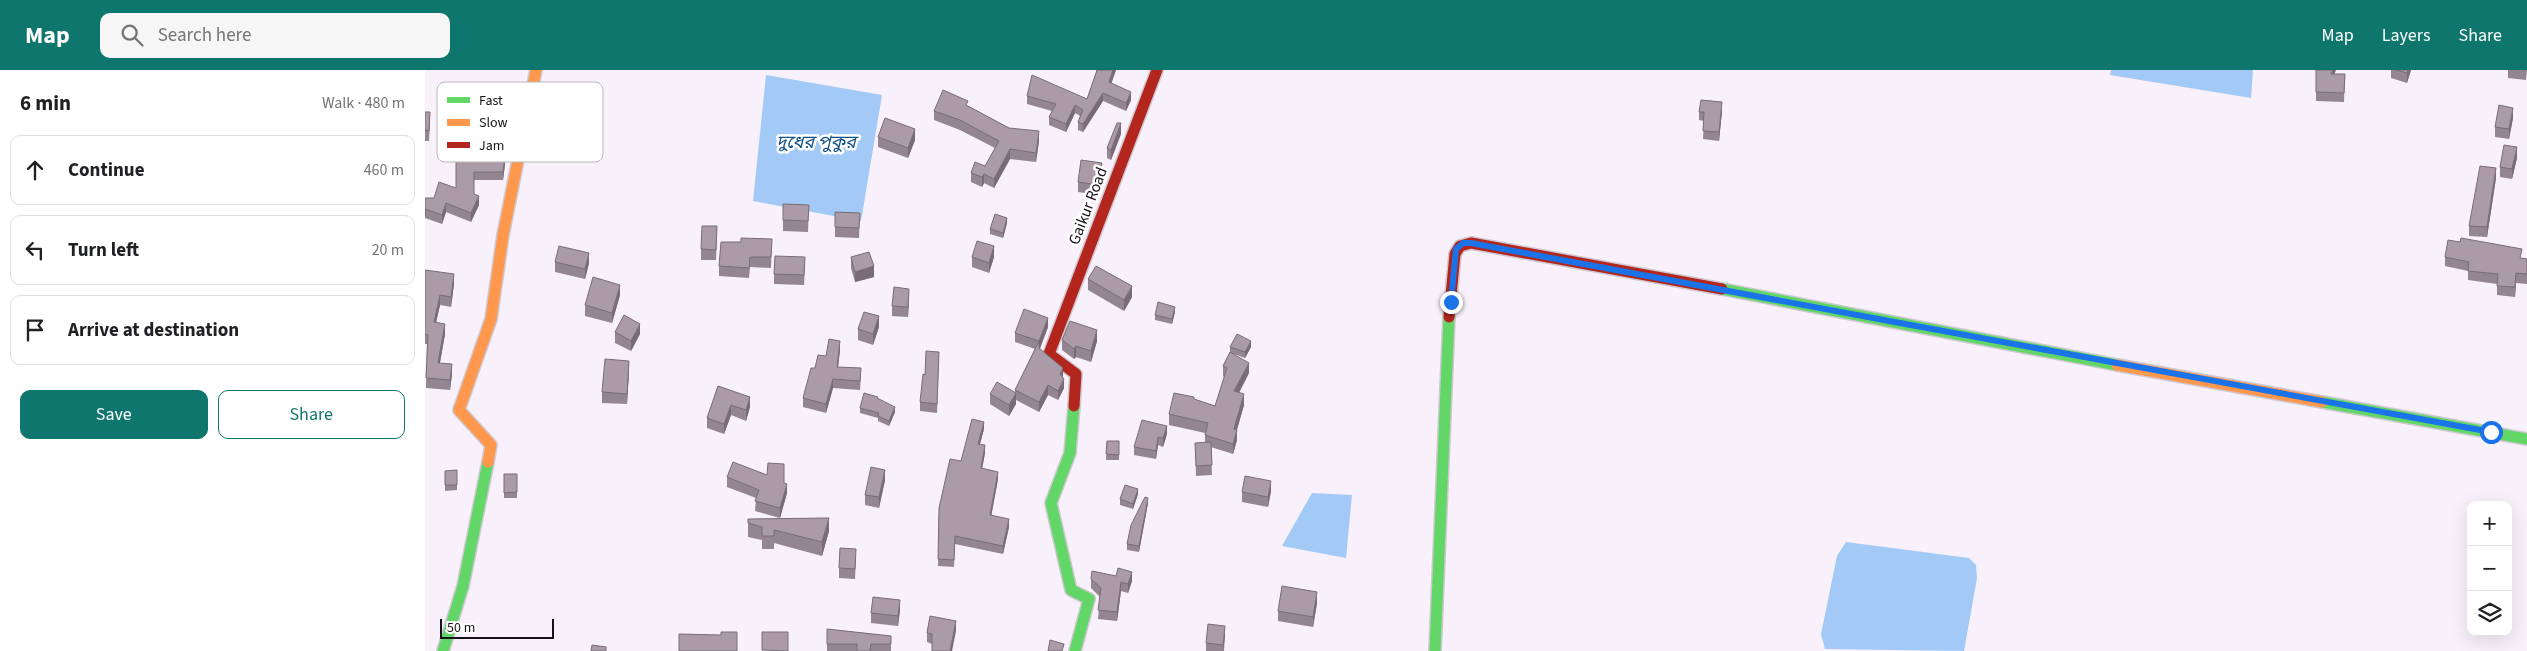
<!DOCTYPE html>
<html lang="en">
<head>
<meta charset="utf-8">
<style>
	body { margin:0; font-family:"Source Sans 3","Noto Sans Bengali",sans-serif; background:#f6f6f6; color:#202124 }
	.controls { position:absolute; right:15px; bottom:15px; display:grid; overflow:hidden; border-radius:10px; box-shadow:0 5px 20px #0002 }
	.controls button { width:45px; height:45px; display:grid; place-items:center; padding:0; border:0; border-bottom:1px solid #e0e0e0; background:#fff; color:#202124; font:25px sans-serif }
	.scale { position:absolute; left:15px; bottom:12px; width:114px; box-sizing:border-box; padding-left:5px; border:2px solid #171218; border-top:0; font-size:14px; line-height:18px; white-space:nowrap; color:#171218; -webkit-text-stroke:4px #fff; paint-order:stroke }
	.stop { position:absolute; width:15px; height:15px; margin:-11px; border:4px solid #1a73e8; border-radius:50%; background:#fff }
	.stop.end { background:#1a73e8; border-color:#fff; box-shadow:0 1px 5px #0008 }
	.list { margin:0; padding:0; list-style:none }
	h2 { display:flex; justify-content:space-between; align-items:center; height:65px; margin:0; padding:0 20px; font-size:21px }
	h2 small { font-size:16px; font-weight:400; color:#757577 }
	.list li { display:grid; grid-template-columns:32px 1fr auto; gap:15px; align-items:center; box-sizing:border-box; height:70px; margin:0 10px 10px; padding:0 10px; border:1px solid #e0e0e0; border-radius:10px }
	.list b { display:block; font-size:19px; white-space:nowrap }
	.list em { font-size:16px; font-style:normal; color:#757577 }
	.actions { display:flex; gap:10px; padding:15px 20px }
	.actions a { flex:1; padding:11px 0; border:1px solid #0f766e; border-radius:10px; text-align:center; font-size:18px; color:#0f766e }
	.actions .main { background:#0f766e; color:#fff }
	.icon { flex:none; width:28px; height:28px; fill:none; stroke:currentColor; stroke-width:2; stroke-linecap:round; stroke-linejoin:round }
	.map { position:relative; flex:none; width:2102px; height:581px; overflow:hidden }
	header { display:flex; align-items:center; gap:30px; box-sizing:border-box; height:70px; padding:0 25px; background:#0f766e; color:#fff }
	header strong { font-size:24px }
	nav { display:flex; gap:28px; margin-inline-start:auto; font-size:18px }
	.search { width:350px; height:45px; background:#f6f6f6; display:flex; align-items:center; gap:12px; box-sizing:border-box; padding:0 18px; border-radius:10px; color:#757577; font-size:19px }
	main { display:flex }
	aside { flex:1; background:#fff }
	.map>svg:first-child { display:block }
	.water { fill:#a3caf6 }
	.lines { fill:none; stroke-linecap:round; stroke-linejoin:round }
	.fast-casing { stroke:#cfc8d0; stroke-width:14 }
	.slow-casing { stroke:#cfc8d0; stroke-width:14 }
	.jam-casing { stroke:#cfc8d0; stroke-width:14 }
	.fast { stroke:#63d668; stroke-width:11 }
	.slow { stroke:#ff974d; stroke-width:11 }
	.jam { stroke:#b3261e; stroke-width:11 }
	.wall { fill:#938591 }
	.shaded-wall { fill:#786c76 }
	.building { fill:#ab9ba9; stroke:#786c76 }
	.route { stroke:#1a73e8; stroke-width:6 }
	.labels { text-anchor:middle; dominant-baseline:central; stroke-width:5; stroke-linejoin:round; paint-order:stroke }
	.street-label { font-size:16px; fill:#171218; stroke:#fff }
	.water-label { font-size:18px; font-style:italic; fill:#135289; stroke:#fff }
	.key { fill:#fff; stroke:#b9b8ba; stroke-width:1 }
	.key-label { font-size:14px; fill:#171218 }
</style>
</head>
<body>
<header>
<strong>Map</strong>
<div class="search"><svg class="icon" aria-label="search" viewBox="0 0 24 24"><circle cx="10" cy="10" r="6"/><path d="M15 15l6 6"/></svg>Search here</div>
<nav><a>Map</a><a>Layers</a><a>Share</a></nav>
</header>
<main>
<aside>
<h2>6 min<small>Walk · 480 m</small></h2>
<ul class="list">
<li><svg class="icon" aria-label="ahead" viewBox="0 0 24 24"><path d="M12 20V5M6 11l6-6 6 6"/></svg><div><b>Continue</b></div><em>460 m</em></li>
<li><svg class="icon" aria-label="left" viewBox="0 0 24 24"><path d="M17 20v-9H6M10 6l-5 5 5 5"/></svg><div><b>Turn left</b></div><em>20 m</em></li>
<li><svg class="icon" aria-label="arrive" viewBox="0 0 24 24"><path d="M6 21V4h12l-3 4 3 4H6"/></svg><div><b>Arrive at destination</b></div></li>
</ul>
<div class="actions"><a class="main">Save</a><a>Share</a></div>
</aside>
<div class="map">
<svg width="2102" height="581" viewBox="0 0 2102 581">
	<rect width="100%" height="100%" fill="#f8f0fa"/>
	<!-- water -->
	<path class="water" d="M 1686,0 L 1828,0 L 1826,28 L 1685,5 Z
		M 341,5 L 457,25 L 436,151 L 328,131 Z
		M 887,423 L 927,425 L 921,488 L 857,476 Z
		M 1421,472 L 1544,488 L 1551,495 L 1552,508 L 1539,581 L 1400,579 L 1396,564 L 1412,486 Z"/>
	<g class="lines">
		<!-- fast casing -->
		<g class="fast-casing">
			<path id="fast" d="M 1297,219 L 1692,295
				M 1897,332 L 2102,369
				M 649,336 L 645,383 L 626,433 L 646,520 L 664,529 L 650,581
				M 18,581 L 38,516 L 63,392
				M 1010,581 L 1024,247"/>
		</g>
		<!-- slow casing -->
		<g class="slow-casing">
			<path id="slow" d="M 1692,295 L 1897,332
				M 63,392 L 66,375 L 34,340 L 66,249 L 78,165 L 111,0"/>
		</g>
		<!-- jam casing -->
		<g class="jam-casing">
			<path id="jam" d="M 1024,247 L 1030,184 L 1035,176 L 1046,173 L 1297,219
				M 649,336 L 651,304 L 624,284 L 732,0"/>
		</g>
		<!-- fast -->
		<use href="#fast" class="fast"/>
		<!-- slow -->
		<use href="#slow" class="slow"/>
		<!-- jam -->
		<use href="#jam" class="jam"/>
	</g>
	<!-- wall -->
	<path class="wall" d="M 672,0 L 691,0 L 686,14 L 706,30 L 701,41 L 678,31 L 658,62 L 653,60 L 653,52 L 655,46 L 650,43 L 641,62 L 624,55 L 624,47 L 627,41 L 602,34 L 602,26 L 662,29 Z
		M 1891,0 L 1909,4 L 1920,4 L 1919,32 L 1891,31 Z
		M 1966,0 L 1986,0 L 1982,13 L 1966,8 Z
		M 2083,0 L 2102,0 L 2101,10 L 2083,8 Z
		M 543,36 L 584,58 L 614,71 L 611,92 L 585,89 L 569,118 L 559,113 L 557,117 L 546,112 L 546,103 L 560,96 L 570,78 L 535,60 L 509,50 L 509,41 Z
		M 1297,41 L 1294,71 L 1278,69 L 1279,51 L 1274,50 L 1274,42 Z
		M 0,42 L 5,53 L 4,71 L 0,71 Z
		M 2088,48 L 2084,69 L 2070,67 L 2070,57 Z
		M 696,64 L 686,90 L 682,88 L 682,78 Z
		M 453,67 L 490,70 L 483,88 L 453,77 Z
		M 2092,88 L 2087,109 L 2075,107 L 2075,97 Z
		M 31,90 L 80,94 L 78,110 L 49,110 L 49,124 L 54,135 L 46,152 L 21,142 L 17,154 L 0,148 L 0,155 L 0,128 L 9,128 L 31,118 Z
		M 677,103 L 673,125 L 653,122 L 653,112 Z
		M 2071,108 L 2062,167 L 2044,166 L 2044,156 Z
		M 358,134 L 384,135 L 383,162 L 358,161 Z
		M 410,142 L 435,143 L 434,168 L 410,167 Z
		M 582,153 L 578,168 L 565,164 L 565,159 Z
		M 292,166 L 291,190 L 276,190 L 276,179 Z
		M 347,169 L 346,198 L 325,197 L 324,208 L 294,206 L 294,196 L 316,172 Z
		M 426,187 L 449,207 L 430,212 L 426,198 Z
		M 547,187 L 569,187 L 564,203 L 547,197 Z
		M 2020,187 L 2102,189 L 2102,214 L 2091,213 L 2090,227 L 2072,225 L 2072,214 L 2043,210 L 2043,201 L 2020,196 Z
		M 130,192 L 164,193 L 160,209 L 130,202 Z
		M 380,198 L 379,215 L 349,214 L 349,204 Z
		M 0,200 L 29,214 L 26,237 L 15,235 L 11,252 L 20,264 L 15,293 L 27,304 L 25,320 L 1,318 L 2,274 L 0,274 Z
		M 663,209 L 707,227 L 699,241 L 663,220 Z
		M 195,225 L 187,253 L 160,246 L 160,235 Z
		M 484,229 L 483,247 L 467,246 L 467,236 Z
		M 750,242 L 747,254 L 730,250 L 730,245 Z
		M 454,257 L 448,275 L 433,270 L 433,259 Z
		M 623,257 L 615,279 L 638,308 L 639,318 L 633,330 L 623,325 L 614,342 L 591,330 L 591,334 L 584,346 L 565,334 L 565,324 L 590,323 L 590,320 L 610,279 L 590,272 L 590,263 Z
		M 190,262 L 215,264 L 206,281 L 190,273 Z
		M 637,270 L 672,271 L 666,292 L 651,287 L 649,289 L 637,280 Z
		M 805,277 L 826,277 L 820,288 L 806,283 L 824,303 L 814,323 L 819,335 L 812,360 L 812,370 L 808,384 L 786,377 L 787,405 L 771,406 L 770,373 L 780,373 L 780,363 L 744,355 L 744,344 L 769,329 L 790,336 L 799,307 L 798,306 L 798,296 L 805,282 Z
		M 415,280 L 413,297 L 436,307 L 435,320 L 408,318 L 401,343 L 378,337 L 378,328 L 390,298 L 401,286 Z
		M 514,290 L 512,343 L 495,341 L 495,332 Z
		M 204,301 L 202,334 L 177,333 L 177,322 Z
		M 293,316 L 325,337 L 321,351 L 306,345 L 299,364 L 282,358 L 282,348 Z
		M 453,329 L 470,342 L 464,356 L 453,351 L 453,348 L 435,343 L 435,338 Z
		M 559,359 L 555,374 L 560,383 L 557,398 L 573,409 L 566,446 L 584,457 L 578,484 L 530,474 L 529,497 L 513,496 L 514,438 L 536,391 Z
		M 742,364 L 738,377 L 733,375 L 731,389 L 709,385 L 709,377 Z
		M 682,371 L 694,371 L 694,390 L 681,390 Z
		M 32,400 L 32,420 L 20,421 L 20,401 Z
		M 79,404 L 92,404 L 92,428 L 79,428 Z
		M 302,407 L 359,413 L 362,423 L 355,448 L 330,441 L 331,428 L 302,417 Z
		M 460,410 L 454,438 L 440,435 L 440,425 Z
		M 846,421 L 843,437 L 817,432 L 817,422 Z
		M 713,424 L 708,439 L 695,435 L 695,429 Z
		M 723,433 L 714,482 L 702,480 L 702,474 Z
		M 323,453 L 404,461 L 397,486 L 349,473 L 349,479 L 337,479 L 337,470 L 323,467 Z
		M 431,489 L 430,509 L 414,508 L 414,498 Z
		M 666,509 L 707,511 L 703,523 L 696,521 L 692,551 L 673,549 L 675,527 L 666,518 Z
		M 892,533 L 888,557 L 853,551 L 853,541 Z
		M 475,540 L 473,556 L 446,553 L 446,543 Z
		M 402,559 L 466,566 L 466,581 L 402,581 Z
		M 531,561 L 507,574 L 502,572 L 502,563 Z
		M 800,566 L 799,581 L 781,581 L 781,573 Z"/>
	<!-- shaded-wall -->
	<path class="shaded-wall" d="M 688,0 L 691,0 L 684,20 L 684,12 Z
		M 1908,0 L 1911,0 L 1906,13 L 1906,4 Z
		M 1983,0 L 1986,0 L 1982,13 L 1982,3 Z
		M 706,22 L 706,30 L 701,41 L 701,33 Z
		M 678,23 L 678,31 L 658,62 L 658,54 Z
		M 1297,32 L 1297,41 L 1294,71 L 1294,62 Z
		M 650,35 L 650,43 L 641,62 L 641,54 Z
		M 2088,38 L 2088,48 L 2084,69 L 2084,59 Z
		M 696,53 L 696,64 L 686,90 L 686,80 Z
		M 490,59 L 490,70 L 483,88 L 483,78 Z
		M 614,61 L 614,71 L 611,92 L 611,83 Z
		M 2092,77 L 2092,88 L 2087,109 L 2087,99 Z
		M 585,79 L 585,89 L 569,118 L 569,109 Z
		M 80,85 L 80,94 L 78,110 L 78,102 Z
		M 677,93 L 677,103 L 673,125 L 673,115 Z
		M 2071,98 L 2071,108 L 2062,167 L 2062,157 Z
		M 559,104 L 559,113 L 557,117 L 557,107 Z
		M 54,126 L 54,135 L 46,152 L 46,143 Z
		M 21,133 L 21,142 L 17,154 L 17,145 Z
		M 582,148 L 582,153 L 578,168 L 578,163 Z
		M 569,176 L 569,187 L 564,203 L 564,193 Z
		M 164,183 L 164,193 L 160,209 L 160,199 Z
		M 449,196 L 449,207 L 430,212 L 430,202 Z
		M 2091,203 L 2091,213 L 2090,227 L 2090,217 Z
		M 29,204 L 29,214 L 26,237 L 26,227 Z
		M 195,215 L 195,225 L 187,253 L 187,243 Z
		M 707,216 L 707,227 L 699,241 L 699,230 Z
		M 484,219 L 484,229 L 483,247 L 483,237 Z
		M 15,225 L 15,235 L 9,262 L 9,252 Z
		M 750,237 L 750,242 L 747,254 L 747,249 Z
		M 454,246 L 454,257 L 448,275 L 448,264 Z
		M 623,248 L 623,257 L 614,280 L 614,271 Z
		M 20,254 L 20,264 L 13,303 L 13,293 Z
		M 215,254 L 215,264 L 206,281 L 206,271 Z
		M 672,260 L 672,271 L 666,292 L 666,281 Z
		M 415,271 L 415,280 L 412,306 L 412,297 Z
		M 826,271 L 826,277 L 820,288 L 820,282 Z
		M 651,276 L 651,287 L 649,289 L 649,279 Z
		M 204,291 L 204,301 L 202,334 L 202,324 Z
		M 824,293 L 824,303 L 809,332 L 809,321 Z
		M 27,294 L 27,304 L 25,320 L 25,310 Z
		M 638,298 L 638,308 L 635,304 Z
		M 408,309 L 408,318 L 401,343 L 401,334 Z
		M 639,309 L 639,318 L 633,330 L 633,321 Z
		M 623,315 L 623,325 L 614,342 L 614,332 Z
		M 591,323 L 591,334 L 584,346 L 584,335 Z
		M 819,324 L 819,335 L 809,369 L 809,359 Z
		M 325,327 L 325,337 L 321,351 L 321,340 Z
		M 306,335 L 306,345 L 299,364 L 299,354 Z
		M 470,337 L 470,342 L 464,356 L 464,351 Z
		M 559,352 L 559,359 L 553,381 L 553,374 Z
		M 742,356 L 742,364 L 738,377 L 738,368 Z
		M 812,360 L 812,370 L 808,384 L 808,374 Z
		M 733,367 L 733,375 L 731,389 L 731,381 Z
		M 560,375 L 560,383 L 556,405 L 556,398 Z
		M 460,400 L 460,410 L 454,438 L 454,427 Z
		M 573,402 L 573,409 L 565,453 L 565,445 Z
		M 846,411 L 846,421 L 843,437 L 843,427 Z
		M 362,414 L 362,423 L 355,448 L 355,438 Z
		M 713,419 L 713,424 L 708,439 L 708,434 Z
		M 723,428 L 723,433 L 714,482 L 714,476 Z
		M 404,448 L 404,461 L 397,486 L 397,472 Z
		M 584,449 L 584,457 L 578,484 L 578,476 Z
		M 707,502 L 707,511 L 703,523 L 703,514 Z
		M 696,512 L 696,521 L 692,551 L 692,542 Z
		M 892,522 L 892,533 L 888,557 L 888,547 Z
		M 475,530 L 475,540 L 473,556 L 473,546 Z
		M 531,551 L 531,561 L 527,581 L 525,581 Z
		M 800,556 L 800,566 L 798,581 L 798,575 Z"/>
	<!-- building -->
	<path class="building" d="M 672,0 L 688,0 L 684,12 L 706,22 L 701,33 L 678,23 L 658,54 L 653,52 L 658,40 L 650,35 L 641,54 L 624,47 L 631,34 L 602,26 L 607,5 L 662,29 Z
		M 1891,0 L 1908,0 L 1906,4 L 1920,4 L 1919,23 L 1891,22 Z
		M 1971,0 L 1983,0 L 1982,3 Z
		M 518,20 L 543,31 L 541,35 L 584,58 L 614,61 L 611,83 L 585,79 L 569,109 L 559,104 L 557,107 L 546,103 L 550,92 L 560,96 L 574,71 L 535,50 L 509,41 Z
		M 1276,30 L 1297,32 L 1294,62 L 1278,61 L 1279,42 L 1274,42 Z
		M 2074,35 L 2088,38 L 2084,59 L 2070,57 Z
		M 0,42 L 5,42 L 4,61 L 0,60 Z
		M 460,48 L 490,59 L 483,78 L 453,67 Z
		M 692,53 L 696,53 L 686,80 L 682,78 Z
		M 2079,75 L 2092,77 L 2087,99 L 2075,97 Z
		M 67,85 L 80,85 L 78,102 L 49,102 L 49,124 L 54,126 L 46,143 L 21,133 L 17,145 L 0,139 L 0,146 L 0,128 L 9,128 L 14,112 L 31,118 L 31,90 L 67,90 Z
		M 656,90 L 677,93 L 673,115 L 653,112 Z
		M 2055,96 L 2071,98 L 2062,157 L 2044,156 Z
		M 358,134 L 384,135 L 383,151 L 358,150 Z
		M 410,142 L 435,143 L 434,158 L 410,157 Z
		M 570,144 L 582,148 L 578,163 L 565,159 Z
		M 277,156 L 292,156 L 291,180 L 276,179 Z
		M 316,168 L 347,169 L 346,187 L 325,187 L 324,198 L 294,196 L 296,172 L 316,172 Z
		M 2036,168 L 2097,179 L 2095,188 L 2102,189 L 2102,204 L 2091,203 L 2090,217 L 2072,216 L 2073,204 L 2043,201 L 2044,192 L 2020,187 L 2023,170 L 2035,172 Z
		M 552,171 L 569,176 L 564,193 L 547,187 Z
		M 134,176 L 164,183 L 160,199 L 130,192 Z
		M 444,182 L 449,196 L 430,202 L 426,187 Z
		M 350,186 L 380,187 L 379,205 L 349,204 Z
		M 671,196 L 707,216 L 699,230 L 663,209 Z
		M 0,200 L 29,204 L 26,227 L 15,225 L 9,252 L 20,254 L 13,293 L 27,294 L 25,310 L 1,308 L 3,265 L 0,264 Z
		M 168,207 L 195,215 L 187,243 L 160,235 Z
		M 469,217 L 484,219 L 483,237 L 467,236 Z
		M 733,232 L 750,237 L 747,249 L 730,245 Z
		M 599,239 L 623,248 L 614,271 L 614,278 L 638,298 L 635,304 L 639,309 L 633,321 L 623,315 L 614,332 L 590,320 L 614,271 L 590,263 Z
		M 439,242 L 454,246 L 448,264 L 433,259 Z
		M 199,245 L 215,254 L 206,271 L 190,262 Z
		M 645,251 L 672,260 L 666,281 L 651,276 L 649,279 L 637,270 Z
		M 812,264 L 826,271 L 820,282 L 805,277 Z
		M 404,269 L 415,271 L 412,297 L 436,298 L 435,311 L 408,309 L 401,334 L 378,328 L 386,298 L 390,298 L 393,285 L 401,286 Z
		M 501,281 L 514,282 L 512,334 L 495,332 L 498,304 L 500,305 Z
		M 805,282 L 824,293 L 809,321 L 819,324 L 809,359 L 812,360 L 808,374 L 780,365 L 783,353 L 744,344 L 749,323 L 769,327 L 769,329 L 790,336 L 802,298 L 798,296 Z
		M 180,289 L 204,291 L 202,324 L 177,322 Z
		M 572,312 L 591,323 L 584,335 L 565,324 Z
		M 293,316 L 325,327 L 321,340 L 306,335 L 299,354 L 282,348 Z
		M 439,323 L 453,327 L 452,328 L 470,337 L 464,351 L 453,346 L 454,343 L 435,338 Z
		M 547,349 L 559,352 L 553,374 L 560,375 L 556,398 L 573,402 L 565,445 L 584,449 L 578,476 L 530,466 L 529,490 L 513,489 L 514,438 L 525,389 L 536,391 Z
		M 717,350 L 742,356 L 738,368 L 733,367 L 731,381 L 709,377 Z
		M 682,371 L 694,371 L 694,385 L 681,384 Z
		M 786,372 L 787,395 L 771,396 L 770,373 Z
		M 308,392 L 342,405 L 343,393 L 359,394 L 359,413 L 362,414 L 355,438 L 330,431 L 334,420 L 302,407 Z
		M 446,397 L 460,400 L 454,427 L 440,425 Z
		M 32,400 L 32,415 L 20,415 L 20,401 Z
		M 79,404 L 92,404 L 92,422 L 79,423 Z
		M 820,406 L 846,411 L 843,427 L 817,422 Z
		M 700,415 L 713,419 L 708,434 L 695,429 Z
		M 720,427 L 723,428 L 714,476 L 702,474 L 706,455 Z
		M 404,448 L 397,472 L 349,460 L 349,466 L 337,466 L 337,457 L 323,453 L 323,449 Z
		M 415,478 L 431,479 L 430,499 L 414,498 Z
		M 693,498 L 707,502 L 703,514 L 696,512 L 692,542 L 673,540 L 676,518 L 666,509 L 667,501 L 691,506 Z
		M 857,516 L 892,522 L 888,547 L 853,541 Z
		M 448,527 L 475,530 L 473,546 L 446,543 Z
		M 505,546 L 531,551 L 525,581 L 507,581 L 507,564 L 502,563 Z
		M 783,554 L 800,556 L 798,575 L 781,573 Z
		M 402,559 L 466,566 L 466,574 L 446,574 L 445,581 L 432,581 L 432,574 L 402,574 Z
		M 296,562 L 312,562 L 312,581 L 254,581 L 254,564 L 296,565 Z
		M 337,562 L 363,562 L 363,581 L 337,580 Z
		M 625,570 L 639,574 L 637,581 L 623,581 Z
		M 167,575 L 181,577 L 181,581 L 166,581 Z"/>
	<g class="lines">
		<!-- route -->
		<path class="route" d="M 1026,232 L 1031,179 L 1038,173 L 1046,173 C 1386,235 1726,302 2066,362"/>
	</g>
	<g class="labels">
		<!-- street labels -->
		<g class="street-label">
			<text transform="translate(663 136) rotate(-69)">Gaikur Road</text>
		</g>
		<!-- water labels -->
		<g class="water-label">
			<text x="391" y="72">দুধের পুকুর</text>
		</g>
	</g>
	<!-- legend -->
	<rect x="12" y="12" width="166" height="80" rx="8" class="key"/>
	<rect x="22" y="27" width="23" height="6" fill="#63d668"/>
	<rect x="22" y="49" width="23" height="7" fill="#ff974d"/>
	<rect x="22" y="72" width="23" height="6" fill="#b3261e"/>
	<g class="key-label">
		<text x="54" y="35">Fast</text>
		<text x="54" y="57">Slow</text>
		<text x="54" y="80">Jam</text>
	</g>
</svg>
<div class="controls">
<button>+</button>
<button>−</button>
<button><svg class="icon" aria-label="layers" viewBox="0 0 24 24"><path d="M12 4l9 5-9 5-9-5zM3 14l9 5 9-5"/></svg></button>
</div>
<div class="scale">50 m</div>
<div class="stop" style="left:2066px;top:362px"></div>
<div class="stop end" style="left:1026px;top:232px"></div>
</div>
</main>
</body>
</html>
